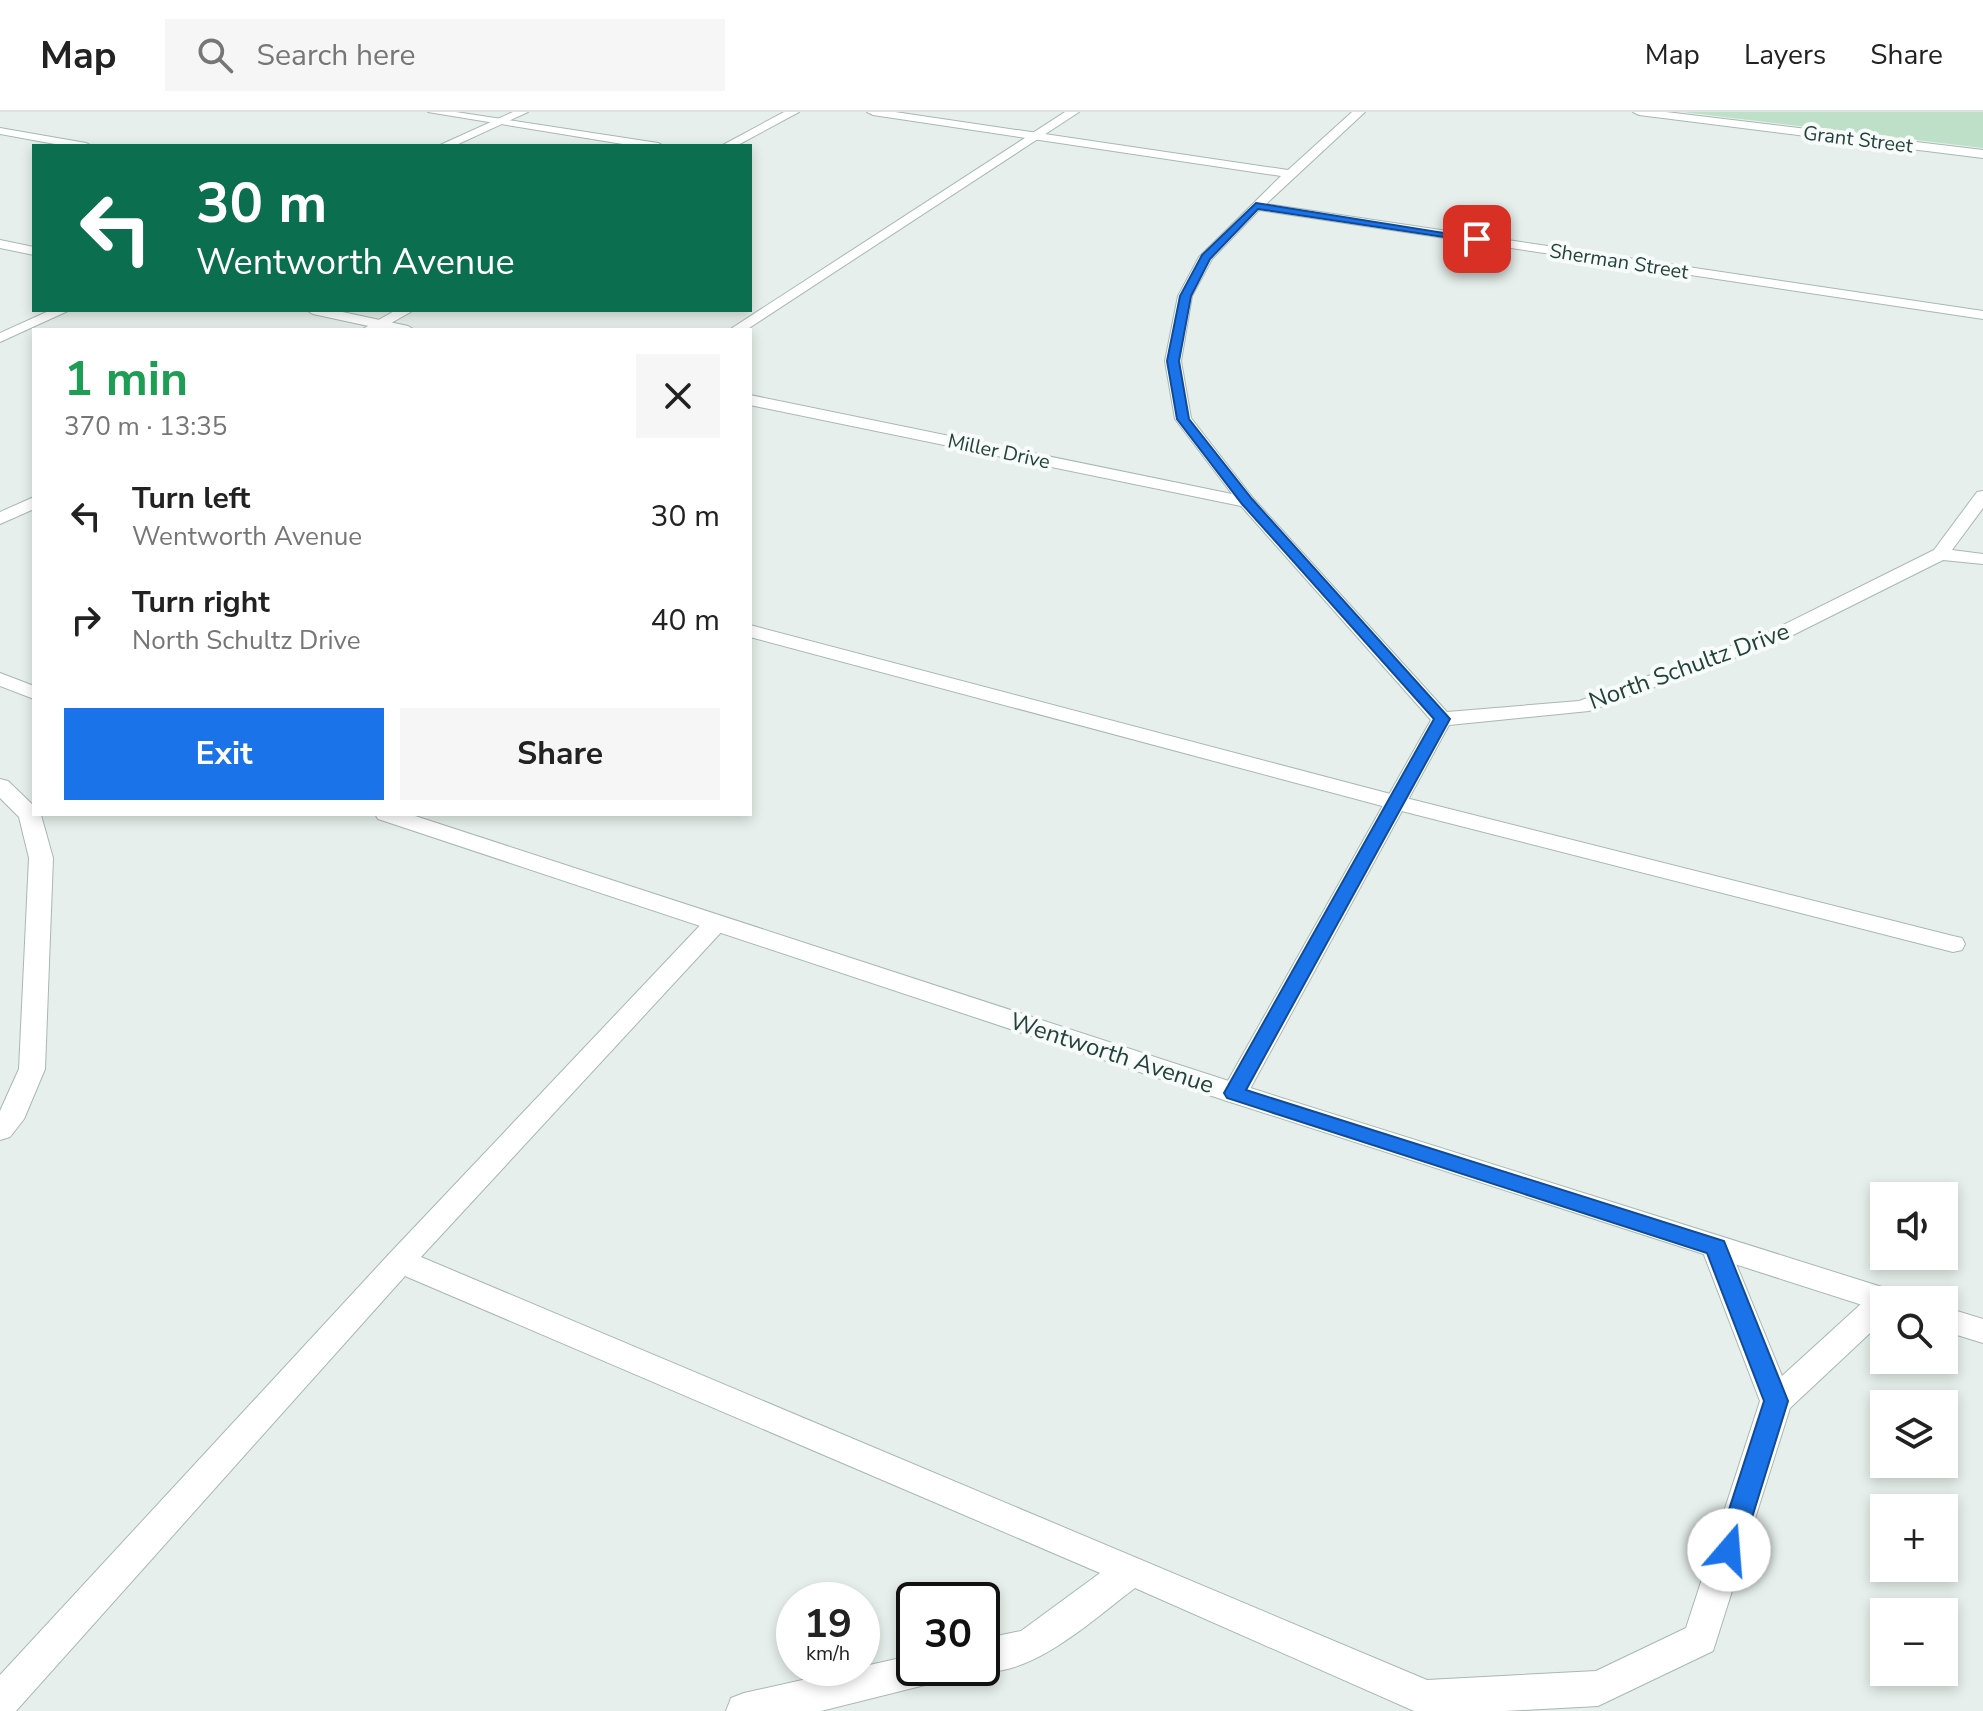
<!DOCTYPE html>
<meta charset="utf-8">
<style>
body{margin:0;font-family:"Nunito Sans",sans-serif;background:#f6f6f6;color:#222;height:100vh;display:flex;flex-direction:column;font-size:30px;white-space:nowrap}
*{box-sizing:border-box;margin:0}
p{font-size:26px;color:#767676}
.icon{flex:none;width:44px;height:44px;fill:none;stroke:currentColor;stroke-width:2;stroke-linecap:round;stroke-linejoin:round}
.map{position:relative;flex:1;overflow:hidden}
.details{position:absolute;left:32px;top:216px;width:720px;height:488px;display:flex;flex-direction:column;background:#fff;border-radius:0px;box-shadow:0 4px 12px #0003}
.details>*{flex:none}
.hud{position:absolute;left:32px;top:32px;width:720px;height:168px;border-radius:0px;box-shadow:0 4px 12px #0003;background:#0b6e4f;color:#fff;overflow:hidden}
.controls{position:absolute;left:1870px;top:1070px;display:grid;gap:16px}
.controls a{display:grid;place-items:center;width:88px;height:88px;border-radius:0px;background:#fff;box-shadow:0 4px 12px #0003;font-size:40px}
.speed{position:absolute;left:776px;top:1470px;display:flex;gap:16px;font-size:40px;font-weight:700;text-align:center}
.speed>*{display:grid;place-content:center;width:104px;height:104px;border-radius:50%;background:#fff;box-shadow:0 4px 12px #0003;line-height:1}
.speed small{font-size:20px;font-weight:400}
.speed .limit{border:4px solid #111;border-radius:12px;background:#fff;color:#111}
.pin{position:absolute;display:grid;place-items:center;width:68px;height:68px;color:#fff;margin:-34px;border-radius:16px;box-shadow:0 4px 12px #0006}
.me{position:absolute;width:88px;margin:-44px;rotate:18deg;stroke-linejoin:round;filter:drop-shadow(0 0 6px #0008)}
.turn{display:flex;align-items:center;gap:28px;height:168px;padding:0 32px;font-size:36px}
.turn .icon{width:104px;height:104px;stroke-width:2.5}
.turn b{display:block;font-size:56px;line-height:68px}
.round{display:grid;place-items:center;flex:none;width:84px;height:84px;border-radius:0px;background:#f6f6f6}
.headline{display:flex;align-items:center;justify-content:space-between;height:136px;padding:0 32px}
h1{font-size:48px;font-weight:700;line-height:60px;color:#1e9e55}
.primary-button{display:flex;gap:16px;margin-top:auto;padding:16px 32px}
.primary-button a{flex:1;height:92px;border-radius:0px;background:#1a73e8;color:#fff;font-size:32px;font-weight:700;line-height:92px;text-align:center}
.primary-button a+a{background:#f6f6f6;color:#222}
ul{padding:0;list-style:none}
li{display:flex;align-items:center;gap:24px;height:104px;padding:0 32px}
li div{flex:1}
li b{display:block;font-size:30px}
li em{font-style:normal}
header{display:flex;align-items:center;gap:48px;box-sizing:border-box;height:112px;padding:0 40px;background:#fff;border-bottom:2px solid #e0e0e0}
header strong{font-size:38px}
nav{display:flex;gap:44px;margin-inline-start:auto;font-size:28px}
.search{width:560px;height:72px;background:#f6f6f6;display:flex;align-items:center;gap:20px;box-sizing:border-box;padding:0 28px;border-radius:0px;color:#767676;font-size:30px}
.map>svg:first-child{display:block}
</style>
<header>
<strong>Map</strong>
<div class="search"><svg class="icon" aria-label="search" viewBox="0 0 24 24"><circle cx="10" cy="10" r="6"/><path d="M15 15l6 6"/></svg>Search here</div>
<nav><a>Map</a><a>Layers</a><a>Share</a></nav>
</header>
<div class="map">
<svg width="1983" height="1599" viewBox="0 0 1983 1599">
<rect width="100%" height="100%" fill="#e6efeb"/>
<path fill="#bfe0c8" d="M1683 0H1983V36Z"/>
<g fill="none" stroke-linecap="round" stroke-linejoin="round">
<g stroke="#a8b8b2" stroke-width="2">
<g id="service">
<path d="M513 0H528L454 34H438Z"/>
<path d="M1065 0H1079L746 218H729Z"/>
<path d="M0 16 86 31 92 34H66L0 22Z"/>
<path d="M51 198H70L0 230V221Z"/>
<path d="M750 513 1402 685 1953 824 1962 826 1965 832 1962 838 1953 840 1386 695 750 525Z"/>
</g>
</g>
<g stroke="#a8b8b2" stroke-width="2">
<g id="minor">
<path d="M428 0H456L658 31 664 34H635Z"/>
<path d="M867 0H895L1288 58 1352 0H1365L1266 92 1983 199V207L1259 98 1212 147 1192 184 1181 249 1191 306 1253 386 1447 600 1579 589 1767 521 1934 438 1977 380 1983 379V396L1952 438 1983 442V452L1943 448 1781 529 1589 599 1449 613 1244 988 1234 991 1224 988 1221 981 1431 608 1241 394 750 293V283L1232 382 1175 307 1165 249 1178 184 1199 145 1281 64 873 3Z"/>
<path d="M1633 0H1666L1983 38V46L1639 3Z"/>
<path d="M0 128 34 135V143L0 136Z"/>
<path d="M306 198H333L408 214 415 218H387L313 202Z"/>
<path d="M0 667 8 669 34 694V702L41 703 53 746 45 957 24 1007 10 1025 0 1028V999L19 957 29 746 19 705 0 686Z"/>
<path d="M716 803 725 806 728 811 725 816 421 1145 1427 1568 1596 1559 1686 1516 1760 1289 1701 1135 1706 1127 1716 1124 1726 1127 1782 1264 1873 1181 1884 1178 1895 1181 1898 1188H1884V1208L1790 1296 1713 1539 1598 1594 1505 1599H1414L1135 1476C1096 1505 1021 1576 969 1556H982V1527L1021 1519 1100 1461 405 1164 16 1599H0V1563L390 1141 707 806Z"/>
<path d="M914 1543V1556H950L945 1568 821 1599H726L731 1586 744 1581Z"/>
</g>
</g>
<g stroke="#a8b8b2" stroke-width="2">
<g id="tertiary">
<path d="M784 0H799L736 34H721Z"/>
<path d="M396 198H414L379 218H361Z"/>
<path d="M34 385V397L0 412V400Z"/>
<path d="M0 561 34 574V587L0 574Z"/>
<path d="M375 702H409L1244 974 1885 1176 1896 1180 1900 1188H1884V1200L1224 988 378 707Z"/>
<path d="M1944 1195 1983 1207V1231L1944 1219Z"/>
</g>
</g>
<use href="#service" fill="#fff" fill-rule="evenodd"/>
<use href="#minor" fill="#fff" fill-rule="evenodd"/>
<use href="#tertiary" fill="#fff" fill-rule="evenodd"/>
</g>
<path fill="#1a73e8" stroke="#114b97" stroke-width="2" d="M1256 91 1482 127 1477 130 1258 97 1210 147 1191 184 1179 249 1189 307 1252 387 1450 607 1246 978 1724 1129 1788 1289 1742 1438 1738 1446 1729 1450 1719 1446 1716 1438 1764 1289 1707 1141 1227 986 1224 981 1434 607 1242 392 1177 307 1167 249 1180 184 1202 143Z"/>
<g text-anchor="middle" stroke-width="8" stroke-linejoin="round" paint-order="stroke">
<g font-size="20" fill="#24423a" stroke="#f7fbf9">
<text transform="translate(1858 27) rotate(7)" y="7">Grant Street</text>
<text transform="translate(1619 149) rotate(9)" y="7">Sherman Street</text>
<text transform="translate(999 339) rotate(12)" y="7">Miller Drive</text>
</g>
<g font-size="24" fill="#24423a" stroke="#f7fbf9">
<text transform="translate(1689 554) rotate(-20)" y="8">North Schultz Drive</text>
<text transform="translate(1112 941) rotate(18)" y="8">Wentworth Avenue</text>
</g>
</g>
</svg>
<div class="controls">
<a><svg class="icon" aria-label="sound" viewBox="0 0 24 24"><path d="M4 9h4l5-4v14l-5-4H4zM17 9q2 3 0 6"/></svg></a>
<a><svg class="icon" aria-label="search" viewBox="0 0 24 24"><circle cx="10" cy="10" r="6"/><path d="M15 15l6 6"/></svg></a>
<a><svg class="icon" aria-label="layers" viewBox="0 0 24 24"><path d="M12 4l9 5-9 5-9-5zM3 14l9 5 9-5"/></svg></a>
<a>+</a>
<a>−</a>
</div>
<div class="speed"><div>19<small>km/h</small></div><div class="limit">30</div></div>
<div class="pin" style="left:1477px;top:127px;background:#d93025"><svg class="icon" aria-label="arrive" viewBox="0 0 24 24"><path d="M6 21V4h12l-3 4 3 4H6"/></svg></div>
<svg class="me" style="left:1729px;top:1438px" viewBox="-20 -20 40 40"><circle r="19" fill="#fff"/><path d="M0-13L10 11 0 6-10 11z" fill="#1a73e8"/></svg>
<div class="hud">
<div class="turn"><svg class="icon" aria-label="left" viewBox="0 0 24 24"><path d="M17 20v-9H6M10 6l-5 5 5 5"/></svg><div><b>30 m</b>Wentworth Avenue</div></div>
</div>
<section class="details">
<div class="headline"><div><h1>1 min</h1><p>370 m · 13:35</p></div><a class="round"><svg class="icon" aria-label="close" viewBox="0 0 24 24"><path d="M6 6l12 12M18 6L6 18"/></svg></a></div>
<ul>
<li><svg class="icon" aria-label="left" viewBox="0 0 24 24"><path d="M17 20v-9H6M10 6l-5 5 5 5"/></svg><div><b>Turn left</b><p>Wentworth Avenue</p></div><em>30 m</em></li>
<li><svg class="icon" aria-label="right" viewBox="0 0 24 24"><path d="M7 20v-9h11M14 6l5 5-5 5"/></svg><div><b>Turn right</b><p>North Schultz Drive</p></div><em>40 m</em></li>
</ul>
<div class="primary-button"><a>Exit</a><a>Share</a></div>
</section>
</div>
